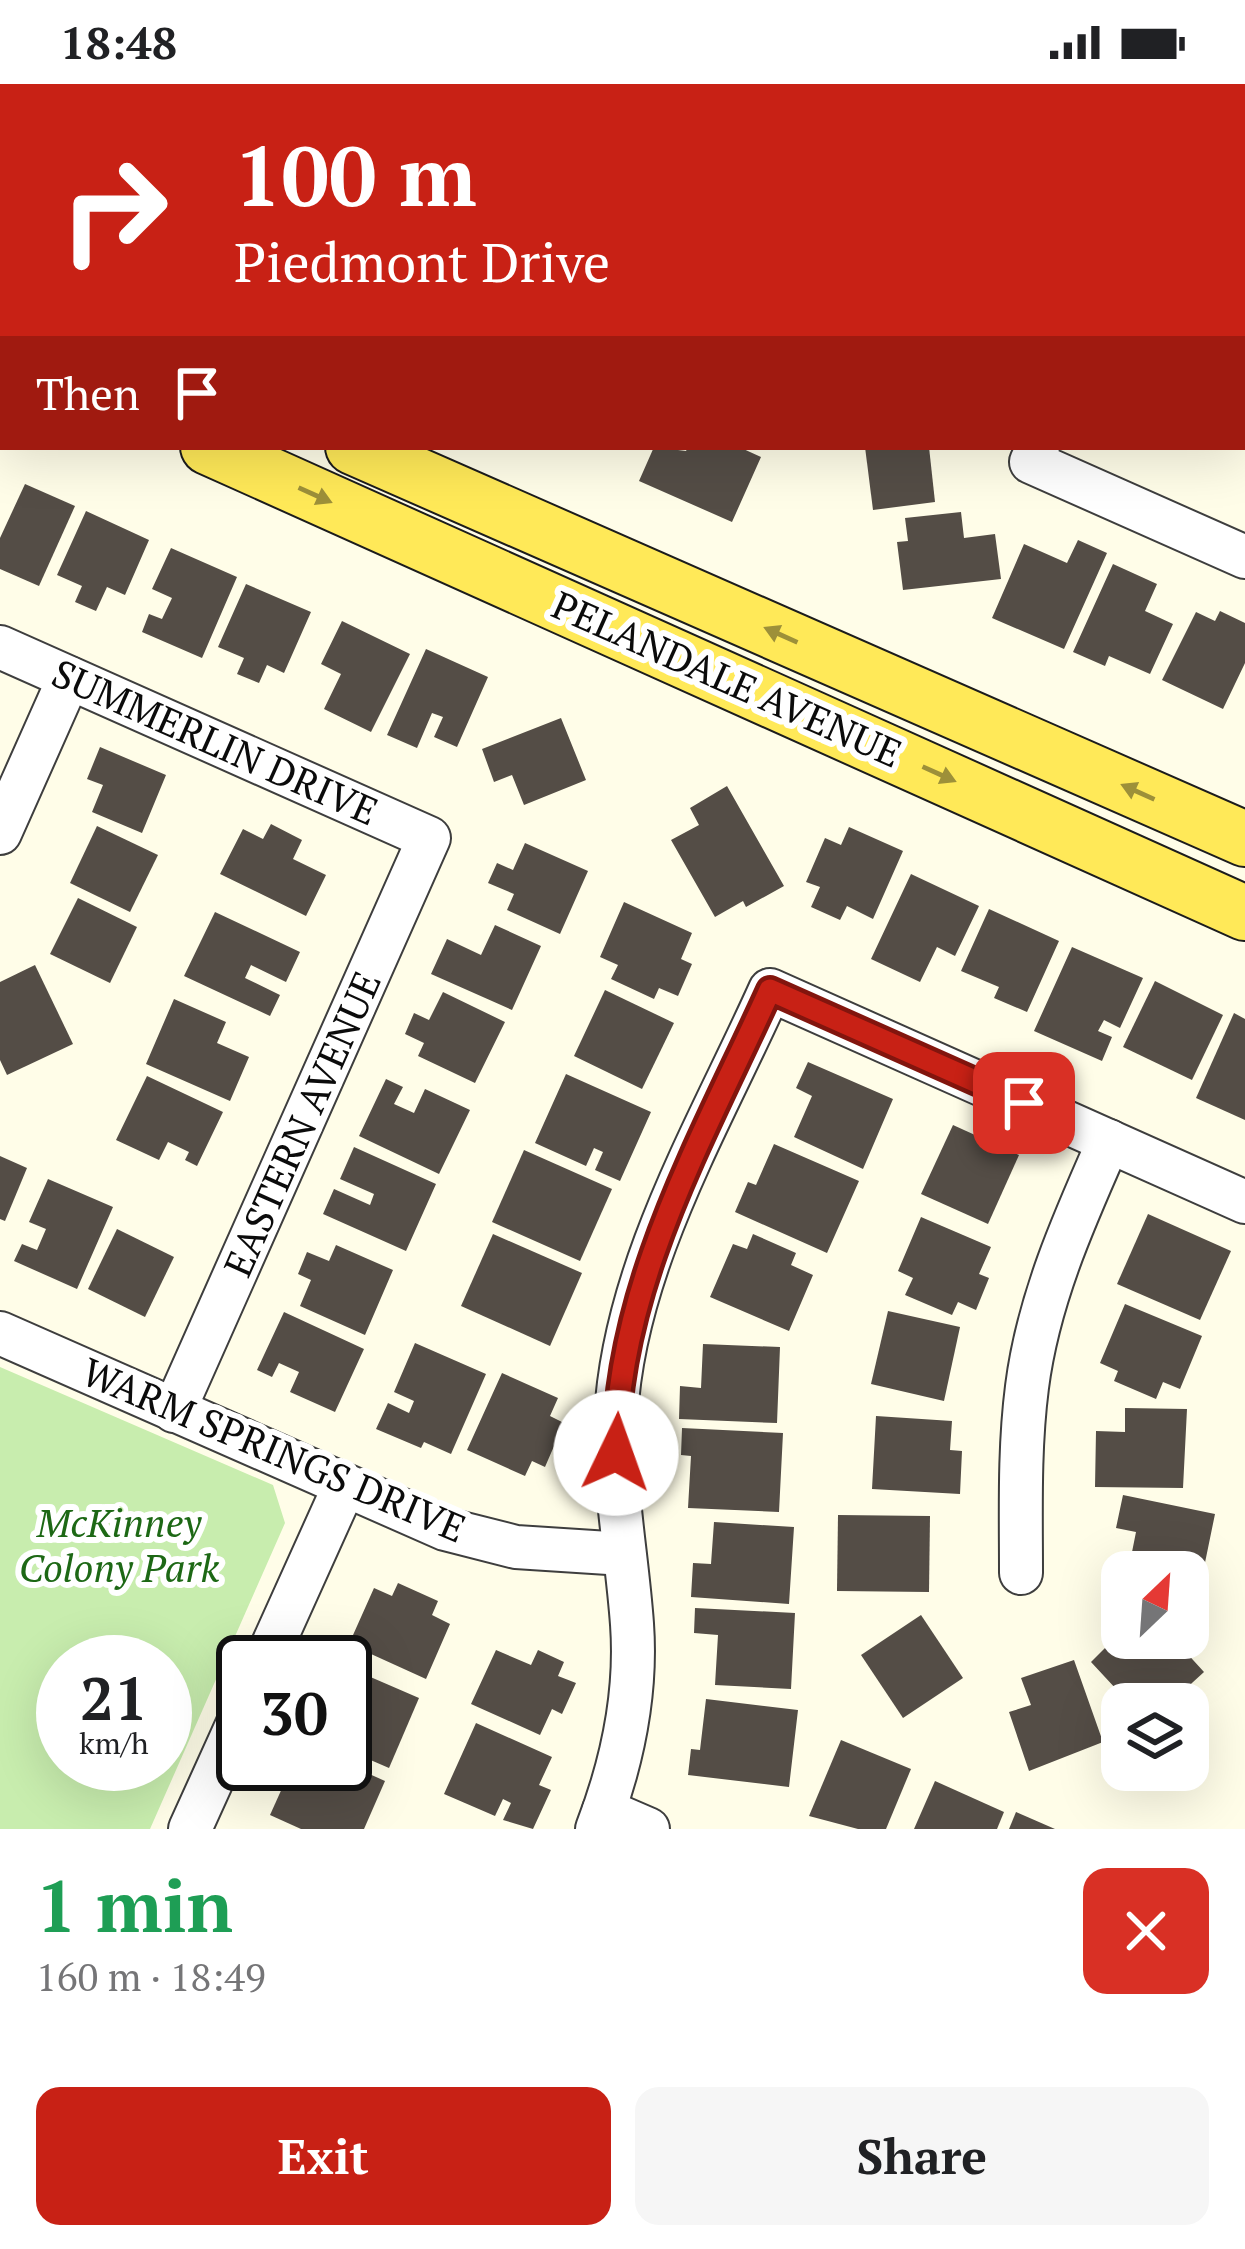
<!DOCTYPE html>
<meta charset="utf-8">
<style>
body{margin:0;font-family:"PT Serif",serif;background:#f6f6f6;color:#202124;height:100vh;display:flex;flex-direction:column;font-size:45px;white-space:nowrap}
*{box-sizing:border-box;margin:0}
p{font-size:39px;color:#757577}
.icon{flex:none;width:66px;height:66px;fill:none;stroke:currentColor;stroke-width:2;stroke-linecap:round;stroke-linejoin:round}
.map{position:relative;height:1745px;overflow:hidden}
.side{display:flex;flex-direction:column;background:#fff;flex:1}
.side>*{flex:none}
.banner{position:absolute;left:0px;top:0px;width:1245px;height:366px;box-shadow:0 12px 48px #0002;background:#c82115;color:#fff;overflow:hidden}
.needle{width:78px;rotate:25deg}
.buttons{position:absolute;left:1101px;top:1467px;display:grid;gap:24px}
.buttons a{display:grid;place-items:center;width:108px;height:108px;border-radius:24px;background:#fff;box-shadow:0 12px 48px #0002;font-size:60px}
.speed{position:absolute;left:36px;top:1551px;display:flex;gap:24px;font-size:60px;font-weight:700;text-align:center}
.speed>*{display:grid;place-content:center;width:156px;height:156px;border-radius:50%;background:#fff;box-shadow:0 12px 48px #0002;line-height:1}
.speed small{font-size:30px;font-weight:400}
.speed .limit{border:6px solid #111;border-radius:18px;background:#fff;color:#111}
.pin{position:absolute;display:grid;place-items:center;width:102px;height:102px;color:#fff;margin:-51px;border-radius:24px;box-shadow:0 6px 18px #0006}
.me{position:absolute;width:132px;margin:-66px;rotate:3deg;stroke-linejoin:round;filter:drop-shadow(0 0 9px #0008)}
.turn{display:flex;align-items:center;gap:42px;height:252px;padding:0 36px;font-size:54px}
.turn .icon{width:156px;height:156px;stroke-width:2.5}
.turn b{display:block;font-size:84px;line-height:102px}
.then{display:flex;align-items:center;height:114px;padding:0 36px;background:#0003;gap:24px;font-size:45px}
.round{display:grid;place-items:center;flex:none;width:126px;height:126px;border-radius:24px;background:#f6f6f6}
.head{display:flex;align-items:center;justify-content:space-between;height:204px;padding:0 36px}
h1{font-size:72px;font-weight:600;line-height:90px;color:#1e9e55}
.cta{display:flex;gap:24px;margin-top:auto;padding:24px 36px}
.cta a{flex:1;height:138px;border-radius:24px;background:#c82115;color:#fff;font-size:48px;font-weight:600;line-height:138px;text-align:center}
.cta a+a{background:#f6f6f6;color:#202124}
.status{display:flex;justify-content:space-between;align-items:center;height:84px;padding:0 60px;background:#fff;direction:ltr}
.status svg{height:33px;fill:currentColor}
.map>svg:first-child{display:block}
</style>
<div class="status"><b>18:48</b><svg viewBox="0 0 49 12"><path d="M0 12V9h3v3zM5 12V6h3v6zM10 12V3h3v9zM15 12V0h3v12zM26 1h20v11H26zM47 4h2v5h-2z"/></svg></div>
<div class="map">
<svg width="1245" height="1745" viewBox="0 0 1245 1745">
<rect width="100%" height="100%" fill="#fffde8"/>
<path fill="#c8edae" fill-rule="evenodd" d="M0 1283 273 1401 285 1439 150 1745H0ZM63 1578H165V1680H63Z"/>
<g fill="#544d46">
<path d="M654 363 686 367 688 363H739L761 373 732 438 639 397Z"/>
<path d="M865 363H929L935 418 873 426Z"/>
<path d="M25 400 75 422 39 502 0 485V454Z"/>
<path d="M86 427 149 456 125 511 107 503 96 527 75 518 82 502 57 491Z"/>
<path d="M961 428 964 454 995 450 1001 495 903 506 897 458 908 457 905 434Z"/>
<path d="M1078 456 1107 469 1064 565 992 534 1024 460 1067 479Z"/>
<path d="M171 464 237 493 202 574 142 548 149 530 162 535 172 514 152 505Z"/>
<path d="M1113 480 1157 500 1145 527 1173 540 1150 590 1109 572 1105 582 1073 568Z"/>
<path d="M246 500 311 528 284 589 267 581 259 599 237 590 244 574 218 563Z"/>
<path d="M1220 527 1245 539V579L1223 625 1162 596 1196 528 1215 537Z"/>
<path d="M342 537 410 570 371 648 324 625 341 590 321 580Z"/>
<path d="M426 565 488 593 457 663 434 653 443 633 432 629 417 664 387 651Z"/>
<path d="M561 634 586 696 524 721 512 691 494 698 482 665Z"/>
<path d="M100 663 166 691 142 749 92 728 103 701 87 695Z"/>
<path d="M727 702 784 802 746 823 743 817 715 833 671 756 699 741 690 724Z"/>
<path d="M271 740 302 756 293 775 326 791 306 832 220 790 243 745 263 755Z"/>
<path d="M97 742 158 771 130 828 70 799Z"/>
<path d="M849 743 903 767 873 835 847 822 840 836 811 823 820 803 806 798 825 754 841 761Z"/>
<path d="M525 759 588 787 560 850 507 826 514 810 488 799 497 779 513 786Z"/>
<path d="M911 790 979 822 955 872 937 863 920 898 871 875Z"/>
<path d="M78 814 137 843 110 899 50 870Z"/>
<path d="M624 818 692 849 681 875 692 880 678 912 659 904 654 915 611 895 618 881 600 873Z"/>
<path d="M989 825 1059 857 1027 928 994 914 999 903 961 887Z"/>
<path d="M215 828 300 868 286 898 251 881 245 894 280 911 270 932 184 892Z"/>
<path d="M495 841 541 862 512 926 431 890 447 855 481 871Z"/>
<path d="M1072 863 1143 894 1120 944 1104 936 1098 947 1112 953 1102 977 1034 947Z"/>
<path d="M35 881 73 960 7 991 0 976V898Z"/>
<path d="M1155 897 1223 931 1192 996 1123 963Z"/>
<path d="M605 906 674 939 642 1005 574 972Z"/>
<path d="M443 908 505 938 475 999 418 972 424 959 405 950 414 929 429 936Z"/>
<path d="M174 915 226 938 217 959 249 973 230 1017 146 980Z"/>
<path d="M1234 929 1245 935V1036L1196 1014Z"/>
<path d="M808 978 893 1015 863 1085 794 1053 812 1012 796 1004Z"/>
<path d="M566 990 651 1028 620 1097 595 1086 603 1068 594 1064 586 1082 535 1059Z"/>
<path d="M147 992 223 1028 197 1082 185 1076 189 1068 168 1058 159 1076 116 1056Z"/>
<path d="M386 995 403 1003 394 1020 414 1029 425 1005 470 1026 439 1090 359 1052Z"/>
<path d="M953 1041 1019 1071 988 1140 921 1110Z"/>
<path d="M774 1060 859 1097 827 1169 735 1128 748 1098 756 1101Z"/>
<path d="M354 1063 436 1100 406 1167 323 1130 334 1105 370 1121 374 1110 340 1095Z"/>
<path d="M524 1066 612 1105 580 1177 492 1138Z"/>
<path d="M0 1072 27 1084 5 1137 0 1135Z"/>
<path d="M48 1095 113 1123 77 1205 14 1177 22 1160 37 1166 46 1145 29 1138Z"/>
<path d="M1148 1130 1231 1167 1200 1236 1117 1200Z"/>
<path d="M921 1133 991 1163 979 1190 989 1194 976 1226 958 1218 952 1231 905 1211 913 1194 898 1187Z"/>
<path d="M117 1145 174 1173 145 1233 88 1205Z"/>
<path d="M493 1150 582 1189 550 1262 461 1222Z"/>
<path d="M753 1150 796 1169 791 1181 813 1191 789 1247 710 1213 733 1160 747 1165Z"/>
<path d="M336 1161 393 1186 365 1251 300 1222 311 1196 298 1190 307 1168 329 1177Z"/>
<path d="M1125 1220 1202 1252 1180 1305 1163 1298 1156 1315 1114 1297 1118 1287 1100 1279Z"/>
<path d="M888 1227 960 1243 944 1317 871 1300Z"/>
<path d="M284 1228 364 1265 335 1328 290 1308 299 1288 279 1279 272 1293 257 1286Z"/>
<path d="M415 1259 486 1290 451 1370 424 1358 421 1364 376 1345 388 1319 409 1329 414 1317 394 1308Z"/>
<path d="M703 1260 780 1263 777 1339 679 1335 680 1302 701 1304Z"/>
<path d="M502 1289 558 1314 550 1332 564 1339 545 1383 532 1377 525 1392 467 1366Z"/>
<path d="M1125 1324 1187 1325 1183 1404 1095 1403 1096 1347 1125 1348Z"/>
<path d="M876 1332 952 1337 950 1366 962 1367 960 1410 872 1405Z"/>
<path d="M682 1344 783 1349 779 1428 688 1424 691 1372 681 1371Z"/>
<path d="M1123 1411 1215 1430 1200 1503 1188 1501V1488H1128L1136 1448 1116 1444Z"/>
<path d="M838 1431 930 1432 929 1508 837 1507Z"/>
<path d="M714 1438 794 1443 789 1520 691 1513 693 1479 711 1480Z"/>
<path d="M398 1499 438 1517 432 1531 450 1540 426 1595 349 1560 374 1504 392 1512Z"/>
<path d="M695 1524 795 1529 791 1605 715 1601 718 1551 694 1549Z"/>
<path d="M921 1531 963 1594 903 1634 861 1571Z"/>
<path d="M1122 1534V1554H1173L1204 1588 1169 1620H1130L1091 1578 1114 1555 1107 1548Z"/>
<path d="M496 1566 531 1581 538 1566 564 1578 558 1592 576 1599 562 1630 552 1625 540 1651 471 1620Z"/>
<path d="M1074 1576 1103 1658 1029 1687 1009 1628 1031 1621 1021 1594Z"/>
<path d="M345 1582 419 1614 389 1684 345 1665Z"/>
<path d="M706 1615 798 1626 789 1703 688 1691 691 1665 700 1666Z"/>
<path d="M476 1639 552 1673 539 1701 551 1706 533 1745 503 1736 511 1719 503 1715 495 1732 444 1710Z"/>
<path d="M841 1656 911 1685 886 1745H858L809 1732Z"/>
<path d="M293 1680H347L385 1697 364 1745H301L270 1731Z"/>
<path d="M935 1697 1004 1728 997 1745H914Z"/>
<path d="M1016 1728 1055 1745H1009Z"/>
</g>
<g fill="none" stroke-linecap="round" stroke-linejoin="round">
<g stroke="#3e3e3e" stroke-width="46">
<g id="minor">
<path d="M211 0 218 3"/>
<path d="M1170 0 1176 3"/>
<path d="M317 3 318 0"/>
<path d="M754 3 756 0"/>
<path d="M1242 33 1245 35"/>
<path d="M1038 363 1031 378 1245 473"/>
<path d="M0 563 429 754 174 1327"/>
<path d="M0 749 69 594"/>
<path d="M0 1249 445 1445 516 1463 624 1470"/>
<path d="M1021 1489C1021 1427 1019 1365 1027 1303 1038 1216 1074 1136 1109 1057"/>
<path d="M265 1578 344 1403"/>
<path d="M604 1726 648 1745"/>
<path d="M190 1745 243 1628"/>
<path d="M597 1745C622 1680 637 1610 632 1540 627 1470 613 1402 616 1332 624 1182 710 1040 770 906L1245 1118"/>
</g>
</g>
<g stroke="#1c1c1c" stroke-width="58">
<g id="major">
<path d="M0 208 3 209"/>
<path d="M0 270 3 271"/>
<path d="M208 363 1245 829"/>
<path d="M353 363 1245 755"/>
</g>
</g>
<use href="#minor" stroke="#fff" stroke-width="42"/>
<use href="#major" stroke="#ffe958" stroke-width="54"/>
</g>
<defs><path id="oneway-solid" d="M-6-.8H1V-3.2L6.5 0L1 3.2V.8H-6Z" transform="scale(3)"/></defs>
<g fill="#9d9039">
<use href="#oneway-solid" transform="translate(315 411) rotate(24)"/>
<use href="#oneway-solid" transform="translate(781 551) rotate(-156)"/>
<use href="#oneway-solid" transform="translate(939 690) rotate(24)"/>
<use href="#oneway-solid" transform="translate(1138 708) rotate(-156)"/>
</g>
<g fill="none" stroke-linecap="round" stroke-linejoin="round">
<g stroke="#82150e" stroke-width="30">
<path id="route" d="M616 1369C616 1203 703 1054 770 906L1024 1019"/>
</g>
<use href="#route" stroke="#c82115" stroke-width="21"/>
</g>
<g text-anchor="middle" stroke-width="12" stroke-linejoin="round" paint-order="stroke">
<g font-size="39" fill="#0b0b0b" stroke="#fff">
<text transform="translate(727 595) rotate(24)" y="14">PELANDALE AVENUE</text>
<text transform="translate(215 658) rotate(24)" y="14">SUMMERLIN DRIVE</text>
<text transform="translate(302 1040) rotate(-66)" y="14">EASTERN AVENUE</text>
<text transform="translate(274 1366) rotate(23)" y="14">WARM SPRINGS DRIVE</text>
</g>
<g font-size="39" font-style="italic" fill="#1d6815" stroke="#fff">
<text x="119" y="1453">McKinney<tspan x="119" dy="45">Colony Park</tspan></text>
</g>
</g>
</svg>
<div class="buttons">
<a><svg class="needle" viewBox="-14 -14 28 28"><path d="M0-13l5 13h-10z" fill="#e53935"/><path d="M0 13l5-13h-10z" fill="#757577"/></svg></a>
<a><svg class="icon" aria-label="layers" viewBox="0 0 24 24"><path d="M12 4l9 5-9 5-9-5zM3 14l9 5 9-5"/></svg></a>
</div>
<div class="speed"><div>21<small>km/h</small></div><div class="limit">30</div></div>
<div class="pin" style="left:1024px;top:1019px;background:#d93025"><svg class="icon" aria-label="arrive" viewBox="0 0 24 24"><path d="M6 21V4h12l-3 4 3 4H6"/></svg></div>
<svg class="me" style="left:616px;top:1369px" viewBox="-20 -20 40 40"><circle r="19" fill="#fff"/><path d="M0-13L10 11 0 6-10 11z" fill="#c82115"/></svg>
<div class="banner">
<div class="turn"><svg class="icon" aria-label="right" viewBox="0 0 24 24"><path d="M7 20v-9h11M14 6l5 5-5 5"/></svg><div><b>100 m</b>Piedmont Drive</div></div>
<div class="then">Then<svg class="icon" aria-label="arrive" viewBox="0 0 24 24"><path d="M6 21V4h12l-3 4 3 4H6"/></svg></div>
</div>
</div>
<section class="side">
<div class="head"><div><h1>1 min</h1><p>160 m · 18:49</p></div><a class="round" style="background:#d93025;color:#fff"><svg class="icon" aria-label="close" viewBox="0 0 24 24"><path d="M6 6l12 12M18 6L6 18"/></svg></a></div>
<div class="cta"><a>Exit</a><a>Share</a></div>
</section>
